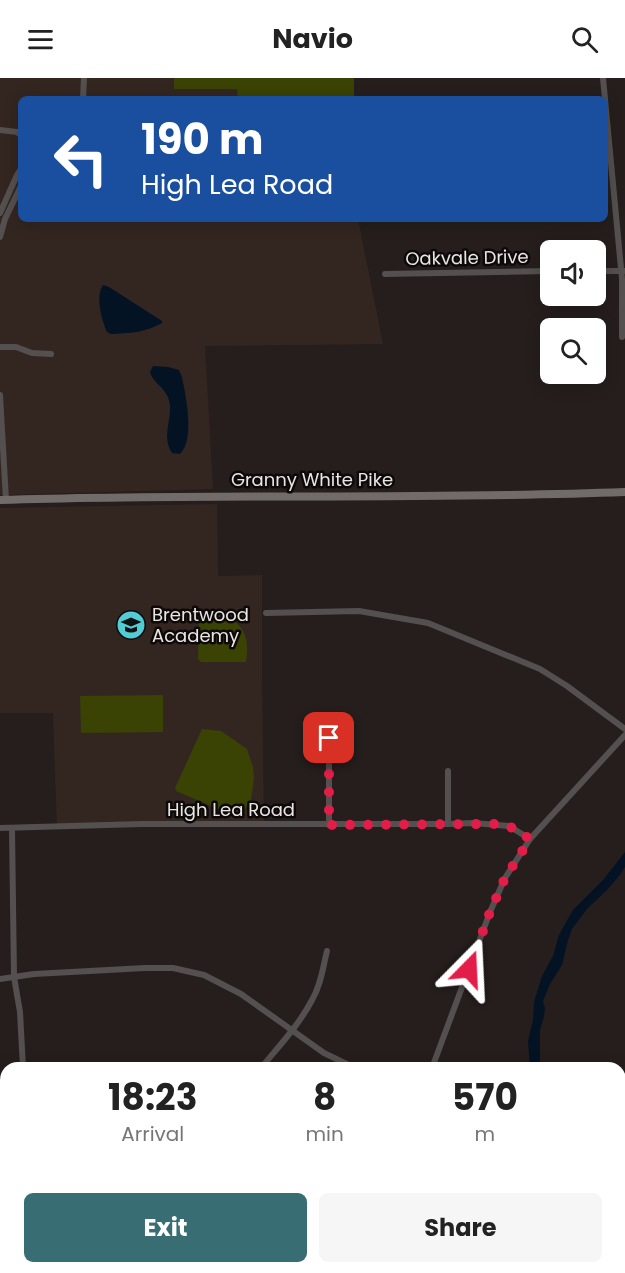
<!DOCTYPE html>
<style>
body{margin:0;font-family:Poppins,sans-serif;background:#f6f6f6;color:#222;height:100vh;display:flex;flex-direction:column;font-size:22px;white-space:nowrap}
*{box-sizing:border-box;margin:0}
p{font-size:20px;color:#767676}
.icon{flex:none;width:33px;height:33px;fill:none;stroke:currentColor;stroke-width:2;stroke-linecap:round;stroke-linejoin:round}
.map{position:relative;flex:1;overflow:hidden}
.drawer{position:absolute;left:0px;top:984px;width:626px;height:212px;display:flex;flex-direction:column;background:#fff;border-radius:18px 18px 0 0;box-shadow:0 3px 15px #0003}
.drawer>*{flex:none}
.banner{position:absolute;left:18px;top:18px;width:590px;height:126px;border-radius:9px;box-shadow:0 3px 15px #0003;background:#1a4fa0;color:#fff;overflow:hidden}
.tools{position:absolute;left:540px;top:162px;display:grid;gap:12px}
.tools a{display:grid;place-items:center;width:66px;height:66px;border-radius:9px;background:#fff;box-shadow:0 3px 15px #0003;font-size:30px}
.pin{position:absolute;display:grid;place-items:center;width:51px;height:51px;color:#fff;margin:-26px;border-radius:12px;box-shadow:0 3px 9px #0006}
.me{position:absolute;width:66px;margin:-33px;rotate:21deg;stroke-linejoin:round;filter:drop-shadow(0 0 4px #0008)}
.turn{display:flex;align-items:center;gap:21px;height:126px;padding:0 24px;font-size:27px}
.turn .icon{width:78px;height:78px;stroke-width:2.5}
.turn b{display:block;font-size:42px;line-height:51px}
.eta{display:flex;justify-content:space-evenly;align-items:center;height:102px;text-align:center}
.eta b{font-size:36px;font-weight:700;line-height:42px}
.primary-button{display:flex;gap:12px;margin-top:auto;padding:12px 24px}
.primary-button a{flex:1;height:69px;border-radius:9px;background:#386e73;color:#fff;font-size:24px;font-weight:700;line-height:69px;text-align:center}
.primary-button a+a{background:#f6f6f6;color:#222}
header{display:flex;justify-content:space-between;align-items:center;height:78px;padding:0 24px;background:#fff;font-size:27px;font-weight:700}
.map>svg:first-child{display:block}
</style>
<header><svg class="icon" aria-label="menu" viewBox="0 0 24 24"><path d="M4 6h16M4 12h16M4 18h16"/></svg>Navio<svg class="icon" aria-label="search" viewBox="0 0 24 24"><circle cx="10" cy="10" r="6"/><path d="M15 15l6 6"/></svg></header>
<div class="map">
<svg width="625" height="1195" viewBox="0 0 625 1195">
<rect width="100%" height="100%" fill="#251e1c"/>
<g fill="#332621">
<path d="M0 0H174V11H238V21H21V141H358L383 266 205 268 213 411 0 417Z"/>
<path d="M217 426 218 498 262 497V596L264 745 57 749 53 635H0V430Z"/>
</g>
<g fill="#3a4204">
<path d="M174 0H354V21H238L237 11H174Z"/>
<path d="M219 535C244 544 250 560 246 584H201L198 581 199 536Z"/>
<path d="M163 617V654L81 655 80 618Z"/>
<path d="M202 651 221 653 247 671 253 689 254 700 251 722 244 732 230 736 176 713 175 710Z"/>
</g>
<g fill="#031323">
<path d="M103 207 109 209 162 243V245C145 255 129 255 111 256L107 254C102 243 95 218 103 207Z"/>
<path d="M153 288 168 289 179 292 182 299C186 319 195 362 180 376L172 375C162 360 171 343 170 327 168 310 154 307 150 294Z"/>
<path d="M625 774V789L619 798 608 811 587 831 572 851 568 862 562 887 550 906 543 923 545 930 544 938 540 952V990H530L528 963 533 942 534 924 542 898 553 878 559 857 573 832 603 802Z"/>
</g>
<g fill="none" stroke-linecap="round" stroke-linejoin="round">
<path stroke="#031323" stroke-width="1.5" d="M351 1195 353 1190"/>
<g stroke="#54504f" stroke-width="6">
<path d="M603 0 622 201V259"/>
<path d="M83 21 84 0"/>
<path d="M0 52 17 54 21 57"/>
<path d="M0 135 17 97 21 91"/>
<path d="M0 159 5 141 21 108"/>
<path d="M596 193H625"/>
<path d="M385 196 550 193"/>
<path d="M0 269H16L32 275 51 276"/>
<path d="M0 317 6 422"/>
<path d="M266 535 359 533 428 545 540 591 567 608 625 651"/>
<path d="M329 660V747"/>
<path d="M448 746V693"/>
<path d="M0 750 142 746H448L473 745 509 748 530 761"/>
<path d="M12 751 14 899 20 934 23 990"/>
<path d="M0 901 34 896 145 890H173L204 897 241 916 324 975 355 990"/>
<path d="M261 990C279 968 299 947 312 922 321 907 323 889 327 873"/>
<path d="M432 990 490 834 505 800 530 761 625 657"/>
<path d="M0 1051 6 1053"/>
<path d="M243 1190 245 1195"/>
</g>
<g stroke="#54504f" stroke-width="8">
<path d="M620 1180 625 1177"/>
<path d="M598 1195 606 1190"/>
</g>
<path stroke="#716b6a" stroke-width="8" d="M0 422C208 415 417 422 625 414"/>
</g>
<g fill="none" stroke-linecap="round" stroke-linejoin="round">
<path stroke="#e11d48" stroke-width="10" stroke-dasharray="0 18" d="M329 660V747L496 746 509 748 530 761 505 800 490 834 469 891"/>
</g>
<defs>
<g id="school-disc" transform="scale(1.5)"><circle r="9.5" fill="#52ccd5" stroke="#0c0908"/><path d="M0-5L7-2L0 1L-7-2ZM-4 1L0 2.5L4 1V4Q0 6-4 4Z" fill="#111"/></g>
</defs>
<g fill-rule="evenodd">
<use href="#school-disc" x="131" y="547"/>
</g>
<g text-anchor="middle" stroke-width="5" stroke-linejoin="round" paint-order="stroke">
<g font-size="18" fill="#eae5e3" stroke="#0c0908">
<text transform="translate(467 180) rotate(-1)" y="6">Oakvale Drive</text>
<text x="312" y="408">Granny White Pike</text>
<text x="231" y="738">High Lea Road</text>
</g>
<g font-size="18" fill="#eae5e3" stroke="#0c0908" text-anchor="start">
<text x="152" y="543">Brentwood<tspan x="152" dy="21">Academy</tspan></text>
</g>
</g>
</svg>
<div class="tools">
<a><svg class="icon" aria-label="sound" viewBox="0 0 24 24"><path d="M4 9h4l5-4v14l-5-4H4zM17 9q2 3 0 6"/></svg></a>
<a><svg class="icon" aria-label="search" viewBox="0 0 24 24"><circle cx="10" cy="10" r="6"/><path d="M15 15l6 6"/></svg></a>
</div>
<div class="pin" style="left:329px;top:660px;background:#d93025"><svg class="icon" aria-label="arrive" viewBox="0 0 24 24"><path d="M6 21V4h12l-3 4 3 4H6"/></svg></div>
<svg class="me" style="left:469px;top:891px" viewBox="-20 -20 40 40"><path d="M0-17L14 15 0 8-14 15z" fill="#e11d48" stroke="#fff" stroke-width="4"/></svg>
<div class="banner">
<div class="turn"><svg class="icon" aria-label="left" viewBox="0 0 24 24"><path d="M17 20v-9H6M10 6l-5 5 5 5"/></svg><div><b>190 m</b>High Lea Road</div></div>
</div>
<section class="drawer">
<div class="eta">
<div><b>18:23</b><p>Arrival</p></div>
<div><b>8</b><p>min</p></div>
<div><b>570</b><p>m</p></div>
</div>
<div class="primary-button"><a>Exit</a><a>Share</a></div>
</section>
</div>
